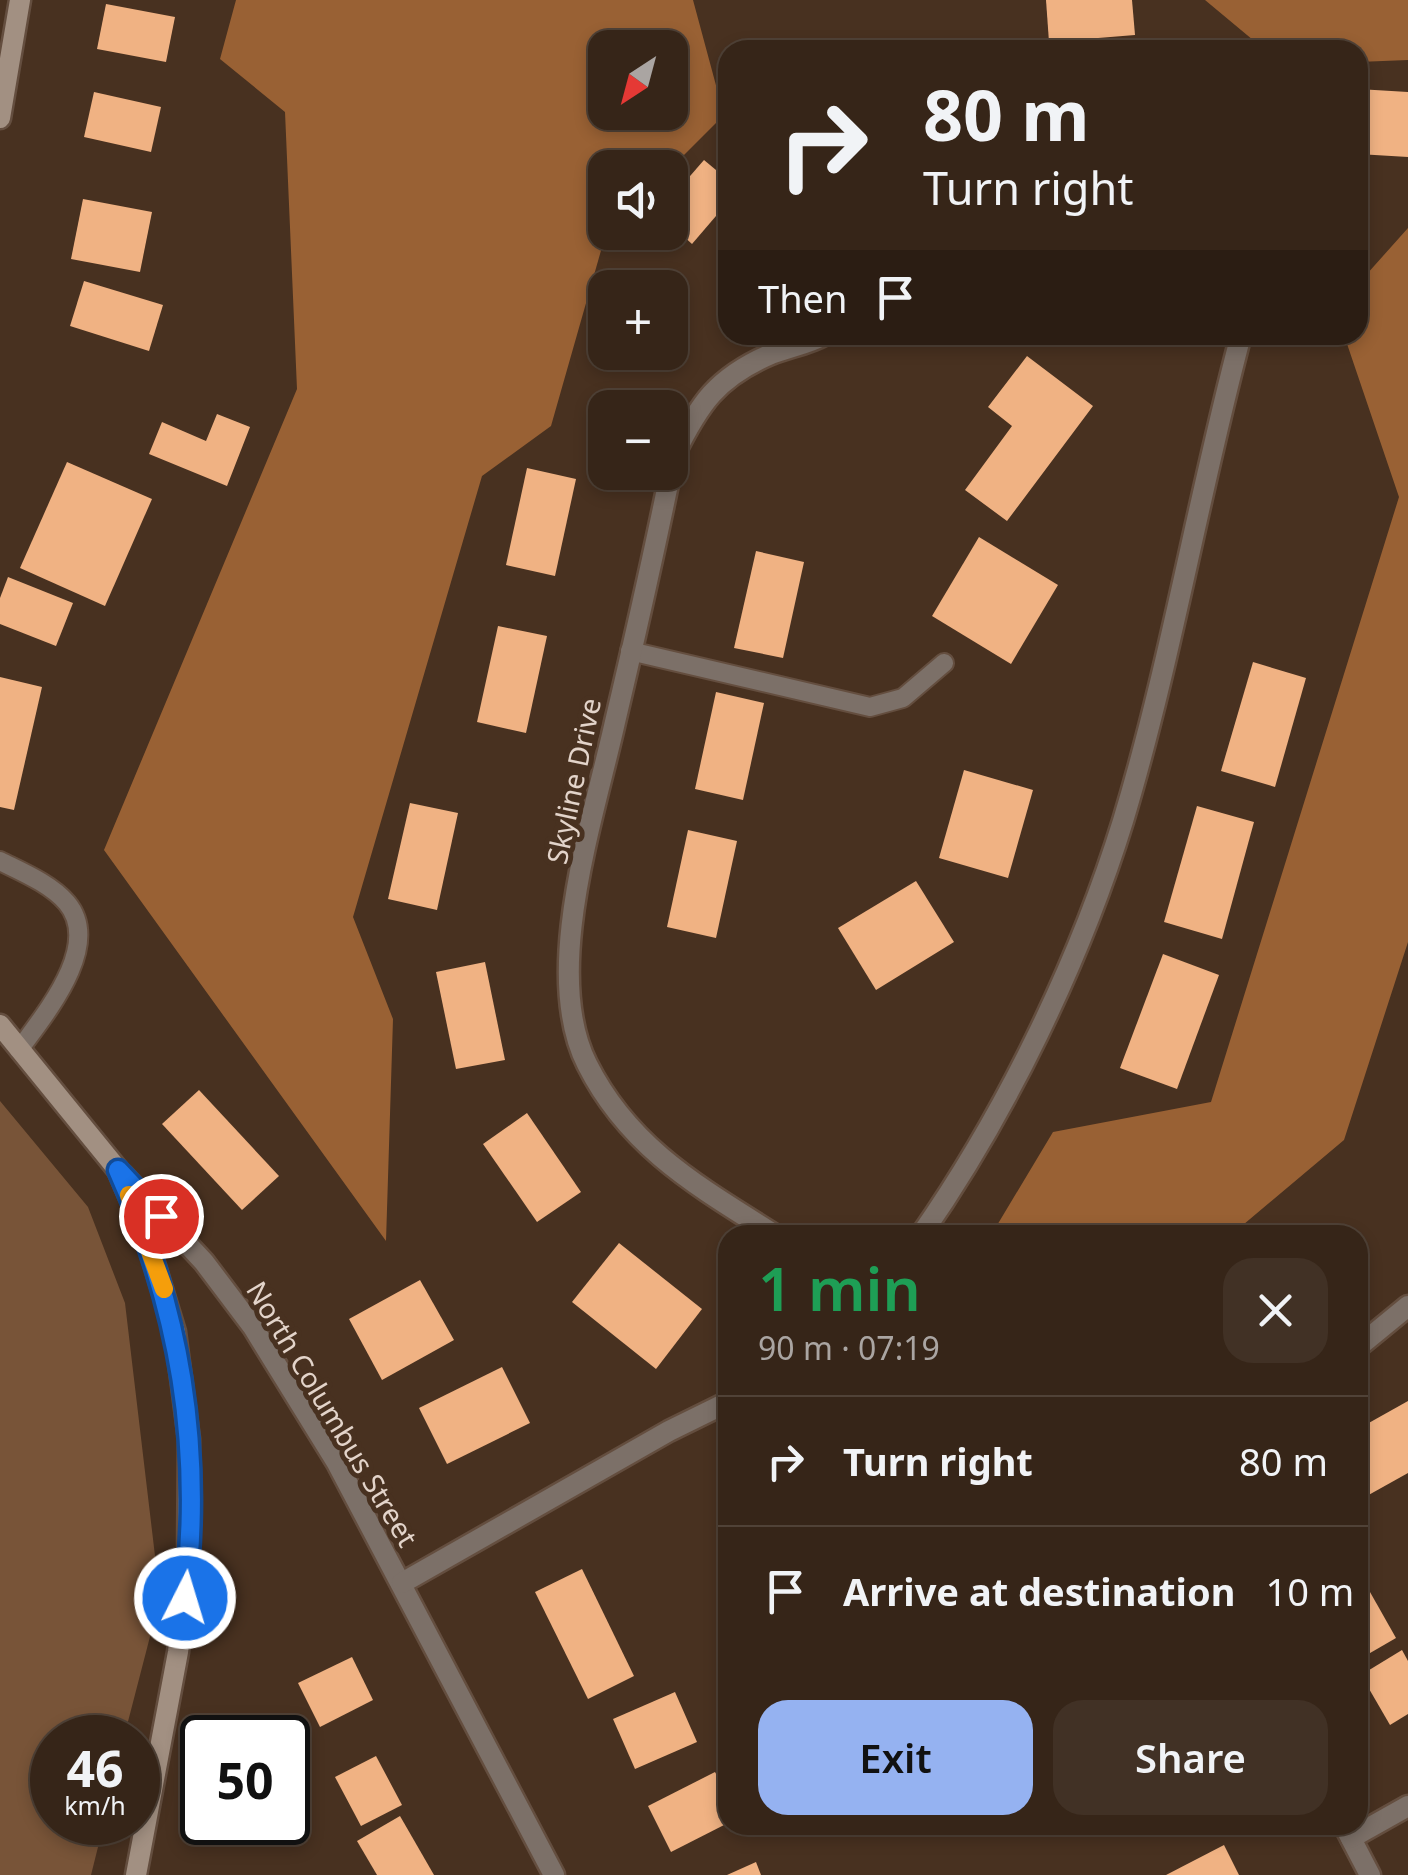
<!DOCTYPE html>
<meta charset="utf-8">
<style>
body{margin:0;font-family:"Noto Sans",sans-serif;background:#413125;color:#f1f3f6;height:100vh;display:flex;flex-direction:column;font-size:38px;white-space:nowrap}
*{box-sizing:border-box;margin:0}
p{font-size:32px;color:#aaa5a2}
.icon{flex:none;width:55px;height:55px;fill:none;stroke:currentColor;stroke-width:2;stroke-linecap:round;stroke-linejoin:round}
.map{position:relative;flex:1;overflow:hidden}
.details{position:absolute;left:718px;top:1225px;width:650px;height:610px;display:flex;flex-direction:column;background:#362518;border-radius:30px;box-shadow:0 5px 15px #0003,0 0 0 2px #504237}
.details>*{flex:none}
.guide{position:absolute;left:718px;top:40px;width:650px;height:305px;border-radius:30px;box-shadow:0 5px 15px #0003,0 0 0 2px #504237;background:#362518;color:#f1f3f6;overflow:hidden}
.needle{width:65px;rotate:216deg}
.buttons{position:absolute;left:588px;top:30px;display:grid;gap:20px}
.buttons a{display:grid;place-items:center;width:100px;height:100px;border-radius:20px;background:#362518;box-shadow:0 5px 15px #0003,0 0 0 2px #504237;font-size:50px}
.speed{position:absolute;left:30px;top:1715px;display:flex;gap:20px;font-size:50px;font-weight:700;text-align:center}
.speed>*{display:grid;place-content:center;width:130px;height:130px;border-radius:50%;background:#362518;box-shadow:0 5px 15px #0003,0 0 0 2px #504237;line-height:1}
.speed small{font-size:25px;font-weight:400}
.speed .limit{border:5px solid #111;border-radius:15px;background:#fff;color:#111}
.pin{position:absolute;display:grid;place-items:center;width:85px;height:85px;color:#fff;margin:-42px;border:5px solid #fff;border-radius:50%;box-shadow:0 2px 10px #0007}
.me{position:absolute;width:110px;margin:-55px;rotate:5deg;stroke-linejoin:round;filter:drop-shadow(0 0 8px #0008)}
.turn{display:flex;align-items:center;gap:35px;height:210px;padding:0 40px;font-size:45px}
.turn .icon{width:130px;height:130px;stroke-width:2.5}
.turn b{display:block;font-size:70px;line-height:85px}
.then{display:flex;align-items:center;height:95px;padding:0 40px;background:#0003;gap:20px;font-size:38px}
.round{display:grid;place-items:center;flex:none;width:105px;height:105px;border-radius:30px;background:#413125}
.summary{display:flex;align-items:center;justify-content:space-between;height:170px;padding:0 40px}
h1{font-size:60px;font-weight:600;line-height:75px;color:#1e9e55}
.cta{display:flex;gap:20px;margin-top:auto;padding:20px 40px}
.cta a{flex:1;height:115px;border-radius:30px;background:#95b2f1;color:#111;font-size:40px;font-weight:600;line-height:115px;text-align:center}
.cta a+a{background:#413125;color:#f1f3f6}
ul{padding:0;list-style:none}
li{display:flex;align-items:center;gap:30px;height:130px;padding:0 40px;border-top:2px solid #504237}
li div{flex:1}
li b{display:block;font-size:38px}
li em{font-style:normal}
.map>svg:first-child{display:block}
</style>
<div class="map">
<svg width="1408" height="1875" viewBox="0 0 1408 1875">
<rect width="100%" height="100%" fill="#483120"/>
<path fill="#785438" d="M0 1101 88 1207 125 1303 160 1598 124 1737 52 1738V1822L104 1823 91 1875H0Z"/>
<g fill="#996134" fill-rule="evenodd">
<path d="M236 0H693L724 115 670 169 605 168 606 233 551 426 482 476 353 917 393 1019 386 1241 104 850 297 389 285 112 220 59ZM605 48H670V112H605Z"/>
<path d="M1205 0H1408V60L1358 62V50H1265Z"/>
<path d="M1408 228V942L1344 1140 1231 1235H996V1227L1053 1132 1211 1102 1399 497 1344 335H1358V284Z"/>
</g>
<g fill="#f0b283">
<path d="M1046 0H1132L1135 35 1049 42Z"/>
<path d="M106 4 175 17 166 62 97 49Z"/>
<path d="M892 40 893 50H774V47Z"/>
<path d="M1358 89 1408 92V157L1358 154Z"/>
<path d="M94 92 161 107 151 152 84 137Z"/>
<path d="M704 160 728 180V202L692 244 670 224V199Z"/>
<path d="M83 199 152 212 140 272 71 259Z"/>
<path d="M84 281 163 305 149 351 70 326Z"/>
<path d="M1027 356 1093 406 1007 521 965 490 1012 426 988 407Z"/>
<path d="M217 414 250 427 227 486 149 454 162 422 206 441Z"/>
<path d="M67 462 152 499 105 606 20 568Z"/>
<path d="M527 468 576 479 555 576 506 565Z"/>
<path d="M979 537 1058 585 1011 664 932 616Z"/>
<path d="M756 551 804 562 783 658 734 648Z"/>
<path d="M8 577 73 603 56 646 0 624V598Z"/>
<path d="M498 626 547 636 526 733 477 722Z"/>
<path d="M1253 662 1306 678 1275 787 1221 771Z"/>
<path d="M0 677 42 687 14 810 0 807Z"/>
<path d="M716 692 764 703 743 800 695 789Z"/>
<path d="M964 770 1033 790 1008 878 939 858Z"/>
<path d="M410 803 458 813 437 910 388 899Z"/>
<path d="M1197 806 1254 822 1222 939 1164 922Z"/>
<path d="M688 830 737 841 716 938 667 927Z"/>
<path d="M916 881 954 942 876 990 838 928Z"/>
<path d="M1163 954 1219 975 1177 1089 1120 1068Z"/>
<path d="M485 962 505 1060 456 1069 436 972Z"/>
<path d="M199 1090 279 1176 242 1210 162 1124Z"/>
<path d="M527 1113 581 1192 537 1222 483 1144Z"/>
<path d="M619 1243 702 1309 656 1369 572 1302Z"/>
<path d="M420 1280 454 1340 382 1380 349 1319Z"/>
<path d="M502 1367 530 1423 447 1464 419 1408Z"/>
<path d="M1408 1401V1473L1365 1497 1358 1484V1429Z"/>
<path d="M582 1569 634 1676 588 1699 535 1592Z"/>
<path d="M1370 1592 1396 1638 1358 1660V1599Z"/>
<path d="M1402 1650 1408 1661V1714L1390 1725 1361 1675Z"/>
<path d="M352 1657 373 1700 320 1727 298 1683Z"/>
<path d="M675 1692 697 1742 635 1769 613 1719Z"/>
<path d="M376 1756 402 1805 361 1826 335 1777Z"/>
<path d="M715 1772 728 1795V1823L671 1852 648 1806Z"/>
<path d="M400 1816 434 1875H377L357 1841Z"/>
<path d="M1224 1845 1239 1875H1166Z"/>
<path d="M756 1862 761 1875H727Z"/>
</g>
<g fill="none" stroke-linecap="round" stroke-linejoin="round">
<g stroke="#644e3f" stroke-width="22">
<g id="lane">
<path d="M630 651 870 707 903 698 944 663"/>
<path d="M0 861C22 872 51 884 67 903 103 946 44 1015 19 1050"/>
</g>
</g>
<g stroke="#644e3f" stroke-width="25">
<g id="street">
<path d="M123 1175 204 1262 253 1327 337 1463 554 1875"/>
<path d="M775 1235C699 1187 629 1148 587 1064 541 973 594 817 615 722 636 633 656 544 674 455 699 404 717 377 771 354 789 347 808 344 824 335"/>
<path d="M921 1235C1006 1113 1079 963 1123 821 1171 662 1198 496 1241 335"/>
<path d="M1358 1347 1408 1306"/>
<path d="M402 1583 669 1431 728 1402"/>
<path d="M1344 1825 1370 1875"/>
<path d="M1351 1838 1408 1806"/>
</g>
</g>
<g stroke="#644e3f" stroke-width="25">
<g id="secondary">
<path d="M0 118 20 0"/>
<path d="M0 1025 118 1170 144 1230 175 1332 189 1439 188 1571 178 1652 136 1875"/>
</g>
</g>
<use href="#lane" stroke="#7c7068" stroke-width="18"/>
<use href="#street" stroke="#7c7068" stroke-width="20"/>
<use href="#secondary" stroke="#a29082" stroke-width="20"/>
</g>
<g fill="none" stroke-linecap="round" stroke-linejoin="round">
<g stroke="#114b97" stroke-width="25">
<path id="route" d="M161 1216 118 1170C180 1309 203 1446 185 1598"/>
</g>
<use href="#route" stroke="#1a73e8" stroke-width="18"/>
<path stroke="#f59e0b" stroke-width="18" d="M129 1195 164 1289"/>
</g>
<g text-anchor="middle" stroke-width="10" stroke-linejoin="round" paint-order="stroke">
<g font-size="28" fill="#e3d4ca" stroke="#483120">
<text transform="translate(574 781) rotate(-78)" y="10">Skyline Drive</text>
<text transform="translate(332 1414) rotate(59)" y="10">North Columbus Street</text>
</g>
</g>
</svg>
<div class="buttons">
<a><svg class="needle" viewBox="-14 -14 28 28"><path d="M0-13l5 13h-10z" fill="#e53935"/><path d="M0 13l5-13h-10z" fill="#aaa5a2"/></svg></a>
<a><svg class="icon" aria-label="sound" viewBox="0 0 24 24"><path d="M4 9h4l5-4v14l-5-4H4zM17 9q2 3 0 6"/></svg></a>
<a>+</a>
<a>−</a>
</div>
<div class="speed"><div>46<small>km/h</small></div><div class="limit">50</div></div>
<div class="pin" style="left:161px;top:1216px;background:#d93025"><svg class="icon" aria-label="arrive" viewBox="0 0 24 24"><path d="M6 21V4h12l-3 4 3 4H6"/></svg></div>
<svg class="me" style="left:185px;top:1598px" viewBox="-20 -20 40 40"><circle r="17" fill="#1a73e8" stroke="#fff" stroke-width="3"/><path d="M0-11L8 9 0 5-8 9z" fill="#fff"/></svg>
<div class="guide">
<div class="turn"><svg class="icon" aria-label="right" viewBox="0 0 24 24"><path d="M7 20v-9h11M14 6l5 5-5 5"/></svg><div><b>80 m</b>Turn right</div></div>
<div class="then">Then<svg class="icon" aria-label="arrive" viewBox="0 0 24 24"><path d="M6 21V4h12l-3 4 3 4H6"/></svg></div>
</div>
<section class="details">
<div class="summary"><div><h1>1 min</h1><p>90 m · 07:19</p></div><a class="round"><svg class="icon" aria-label="close" viewBox="0 0 24 24"><path d="M6 6l12 12M18 6L6 18"/></svg></a></div>
<ul>
<li><svg class="icon" aria-label="right" viewBox="0 0 24 24"><path d="M7 20v-9h11M14 6l5 5-5 5"/></svg><div><b>Turn right</b></div><em>80 m</em></li>
<li><svg class="icon" aria-label="arrive" viewBox="0 0 24 24"><path d="M6 21V4h12l-3 4 3 4H6"/></svg><div><b>Arrive at destination</b></div><em>10 m</em></li>
</ul>
<div class="cta"><a>Exit</a><a>Share</a></div>
</section>
</div>
